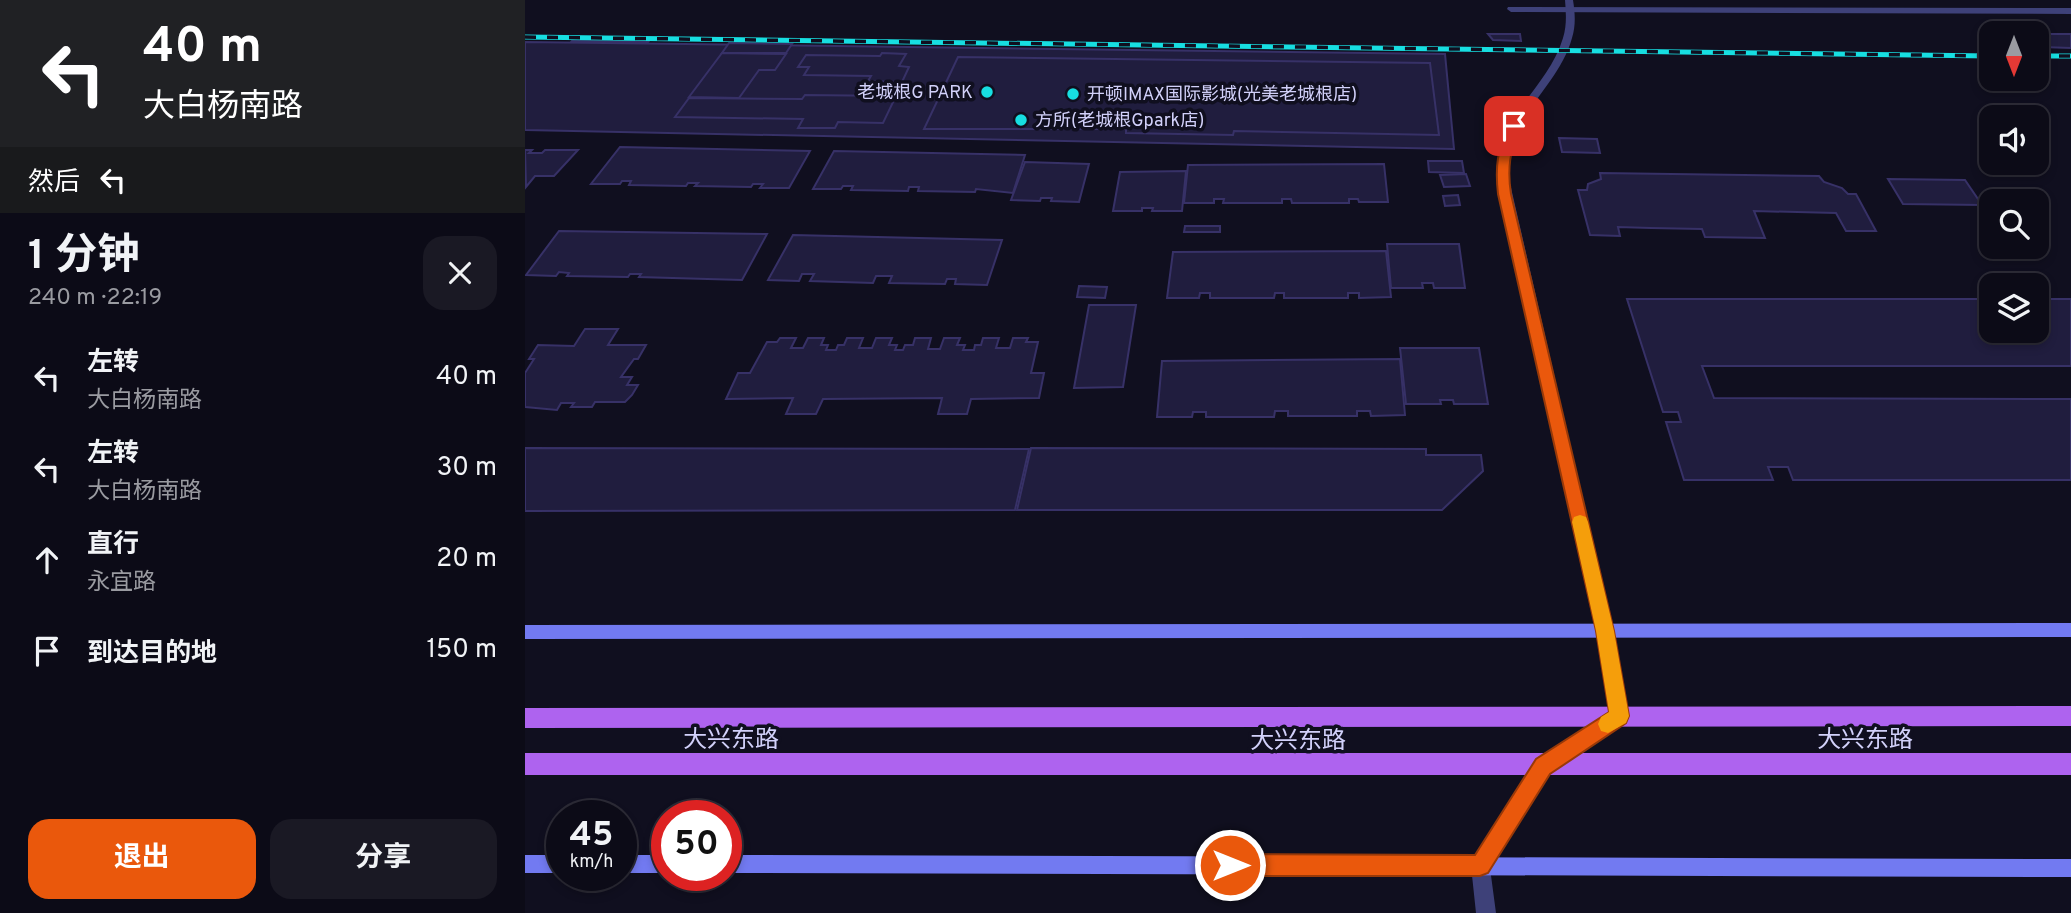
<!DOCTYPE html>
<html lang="zh">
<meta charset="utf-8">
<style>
body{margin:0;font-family:Overpass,"Noto Sans SC",sans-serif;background:#1a1924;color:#f1f3f6;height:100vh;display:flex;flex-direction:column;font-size:26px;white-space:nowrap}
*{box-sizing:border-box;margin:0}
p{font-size:23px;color:#9a9ba1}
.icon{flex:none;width:38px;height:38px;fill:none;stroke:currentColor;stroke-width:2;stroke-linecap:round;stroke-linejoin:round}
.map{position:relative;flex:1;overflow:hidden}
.panel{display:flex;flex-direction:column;background:#0c0b17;width:525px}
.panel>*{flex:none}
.banner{background:#202124;color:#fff;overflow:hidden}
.needle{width:46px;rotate:180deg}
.buttons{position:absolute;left:1454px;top:21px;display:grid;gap:14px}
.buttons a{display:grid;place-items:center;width:70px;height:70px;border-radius:14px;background:#0c0b17;box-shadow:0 4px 10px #0003,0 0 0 2px #2c2b36;font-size:35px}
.speed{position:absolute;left:21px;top:800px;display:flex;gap:14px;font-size:35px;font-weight:700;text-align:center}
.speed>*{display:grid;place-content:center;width:91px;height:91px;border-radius:50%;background:#0c0b17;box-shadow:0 4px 10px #0003,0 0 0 2px #2c2b36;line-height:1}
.speed small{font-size:18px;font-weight:400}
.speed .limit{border:10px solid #d22;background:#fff;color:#111}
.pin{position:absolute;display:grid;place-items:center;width:60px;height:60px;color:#fff;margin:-30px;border-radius:14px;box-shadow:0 4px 10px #0006}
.me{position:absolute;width:77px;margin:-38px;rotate:90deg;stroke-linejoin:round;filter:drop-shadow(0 0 5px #0008)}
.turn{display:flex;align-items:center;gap:24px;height:147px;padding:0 28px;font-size:32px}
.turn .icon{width:91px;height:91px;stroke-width:2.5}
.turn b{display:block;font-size:49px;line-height:60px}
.then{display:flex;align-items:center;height:66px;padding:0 28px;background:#0003;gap:14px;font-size:26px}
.round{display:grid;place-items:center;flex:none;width:74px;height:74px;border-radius:21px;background:#1a1924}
.summary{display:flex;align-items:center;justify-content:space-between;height:119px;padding:0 28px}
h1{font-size:42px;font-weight:700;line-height:52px}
.action{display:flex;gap:14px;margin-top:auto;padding:14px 28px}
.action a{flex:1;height:80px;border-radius:21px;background:#ea580c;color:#fff;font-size:28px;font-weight:700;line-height:80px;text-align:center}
.action a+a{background:#1a1924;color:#f1f3f6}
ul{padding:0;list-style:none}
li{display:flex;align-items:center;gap:21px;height:91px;padding:0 28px}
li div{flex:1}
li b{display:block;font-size:26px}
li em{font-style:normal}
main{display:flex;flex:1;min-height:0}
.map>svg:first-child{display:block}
</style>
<main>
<section class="panel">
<div class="banner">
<div class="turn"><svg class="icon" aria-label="left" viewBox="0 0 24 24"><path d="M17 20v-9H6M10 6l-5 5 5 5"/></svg><div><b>40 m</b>大白杨南路</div></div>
<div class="then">然后<svg class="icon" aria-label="left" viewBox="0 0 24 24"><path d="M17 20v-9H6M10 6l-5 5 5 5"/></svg></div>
</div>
<div class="summary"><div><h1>1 分钟</h1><p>240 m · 22:19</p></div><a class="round"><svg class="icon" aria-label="close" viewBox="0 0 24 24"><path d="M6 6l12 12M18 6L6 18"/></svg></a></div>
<ul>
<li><svg class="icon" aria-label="left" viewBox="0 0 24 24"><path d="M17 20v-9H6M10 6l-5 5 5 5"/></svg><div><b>左转</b><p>大白杨南路</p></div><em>40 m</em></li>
<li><svg class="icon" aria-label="left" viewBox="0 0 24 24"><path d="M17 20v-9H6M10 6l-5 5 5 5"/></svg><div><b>左转</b><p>大白杨南路</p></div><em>30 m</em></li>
<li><svg class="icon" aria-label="ahead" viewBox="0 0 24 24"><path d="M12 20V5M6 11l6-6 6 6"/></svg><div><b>直行</b><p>永宜路</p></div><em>20 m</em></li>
<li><svg class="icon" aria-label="arrive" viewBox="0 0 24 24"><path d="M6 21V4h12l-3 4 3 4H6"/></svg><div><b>到达目的地</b></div><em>150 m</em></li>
</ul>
<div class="action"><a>退出</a><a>分享</a></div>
</section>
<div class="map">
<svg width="1546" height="913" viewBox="0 0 1546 913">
<rect width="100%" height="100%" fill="#100f1f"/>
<g fill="#201d3e" stroke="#373167" stroke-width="2">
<path d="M1502 31H1512L1516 34H1546V48L1517 47 1512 42V33Z"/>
<path d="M963 34H995L996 41 968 40Z"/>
<path d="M47 41 123 42 114 53 195 54 190 61 110 59 89 85 170 86 151 113 0 111V50H39Z"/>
<path d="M0 42 920 54 929 149 0 130Z"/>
<path d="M204 43 267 44 261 53H197Z"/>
<path d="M197 53 261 54 250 70H234L214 98 164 97Z"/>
<path d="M357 53 381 54 374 66 384 67 377 82 343 81 346 76 279 75 284 67H273L281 55 355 56Z"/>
<path d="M433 57 905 63 914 135 709 131 708 135 601 133V129H399Z"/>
<path d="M280 95 371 96 358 123 313 122 310 128H273L278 119 150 117 164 98 277 99Z"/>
<path d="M1034 138 1072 139 1075 153 1037 152Z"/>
<path d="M95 147 285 151 264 188H235L238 184H228L226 187 170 186 173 183H163L161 186 104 185 106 181H97L95 184H66Z"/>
<path d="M0 150H7L4 153H17L20 150H53L29 176H10L1 187Z"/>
<path d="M309 151 500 155 488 193 451 189 450 192 393 191 394 187H384L383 191 326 190 328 186H318L316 189H288Z"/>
<path d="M903 161H937L939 173 904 172Z"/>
<path d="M500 162 564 164 554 202 526 201 527 198H516L515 201 486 200Z"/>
<path d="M859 164 863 202H834L833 199H824V203H767L766 199H757V203H698L699 199H689V203H659L663 165Z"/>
<path d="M661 171 657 211H627L628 208H617V211H588L595 172Z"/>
<path d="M1075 173 1294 176 1299 182 1317 188 1323 194H1331L1351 231H1321L1311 213 1229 211 1240 238 1180 237 1177 229 1126 228 1093 227 1095 236 1065 235 1053 190H1062L1063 184 1076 179Z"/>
<path d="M941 174 945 186 919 187 915 175Z"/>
<path d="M1363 179 1440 180 1457 205 1378 204Z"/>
<path d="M933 195 935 205 920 206 918 196Z"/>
<path d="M660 226H695V232H659Z"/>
<path d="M34 231 242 234 217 280 114 277 116 274H105L103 277 42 276 44 273 34 272 31 276 1 275Z"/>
<path d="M268 235 477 240 462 285 430 284 431 279H422L420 284 364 283 367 276H351L348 283 285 281 289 274H277L274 281 243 280Z"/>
<path d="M862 244H934L940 288H909L908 283H897L898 288H866Z"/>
<path d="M861 251 866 297 834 298V293H823V298H759V293H750L749 298H685V293H675L674 298H642L648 252Z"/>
<path d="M554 286 582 287 580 298 552 297Z"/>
<path d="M1102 299H1466V331H1512V299H1546V366H1177L1189 398 1546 399V480H1268L1263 467H1243L1248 480H1159L1141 422H1156L1153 412H1138Z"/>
<path d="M564 305H611L598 387 549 388Z"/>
<path d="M60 329H93L83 345H121L113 359H109L96 377H107L102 385H113L107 395 100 402H70L67 407H46L49 403H36L32 410 0 407V373L9 359H4L13 345 49 346Z"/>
<path d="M255 338H271L266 348H278L283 338H299L296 345H303L301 350H311L313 345H319L322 338H338L334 348H347L351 338H367L364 345H372L370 350H378L380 345H388L390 338H406L403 349H415L419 338H435L432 345H440L438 350H449L450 345H456L458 338H474L471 348H485L488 338H503L501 342H513L506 373H519L514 398 446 399 442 414H413L417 398 298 399 291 414H261L268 398 201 399 213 373H225L242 342H252Z"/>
<path d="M875 348H954L963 404H929L928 400H915L916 404H881Z"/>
<path d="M875 359 880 415 846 416 845 411H832V416H763V411H750L749 417H681V412H668L667 417H632L637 361Z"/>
<path d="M0 448 504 449 490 510 0 511Z"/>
<path d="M506 448 901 449V455H956L958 471 917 510H492Z"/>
</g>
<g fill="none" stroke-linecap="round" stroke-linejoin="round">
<path fill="#3e4179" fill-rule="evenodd" d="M983 7 1546 8V14L986 12 982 9Z"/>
<path fill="#3e4179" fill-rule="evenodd" d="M1040 0H1048C1050 13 1051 25 1047 38 1032 91 979 116 984 179L1088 631 1103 716 1101 722 1024 772 965 868 971 913H951L946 866 1012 760 1086 712 1072 631 973 179C969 116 1022 91 1038 38 1042 25 1041 13 1040 0Z"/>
<g fill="#727af1" fill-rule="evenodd">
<path d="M1546 623V637L0 639V625Z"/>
<rect x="0" y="855" width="37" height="18"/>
<rect x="96" y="855" width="46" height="18"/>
<path d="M201 855 1546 859V877L201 873Z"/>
</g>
<g fill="#ae63ef" fill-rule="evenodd">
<path d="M1546 706V726L0 728V708Z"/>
<rect x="0" y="753" width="1546" height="22"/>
</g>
<g stroke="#17dee1" stroke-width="5">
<g id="rail">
<path d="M0 37 1466 56"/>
<path d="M1512 56H1546"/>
</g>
</g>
<use href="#rail" stroke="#100f1f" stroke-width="3.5" stroke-dasharray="11" stroke-linecap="butt"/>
</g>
<path fill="#ea580c" stroke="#983908" stroke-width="2" d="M985 124 995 126C985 151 982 168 986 194L1089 631 1104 716 1101 723 1025 774 963 873 955 876H705L698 873 695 865 698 858 705 854 950 855 1011 759 1084 712 1071 631 973 194C970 168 972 148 985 124Z"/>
<path fill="#f59e0b" d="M1055 515 1061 517 1063 522 1089 631 1104 716 1101 723 1083 733 1076 731 1073 724 1076 717 1084 712 1071 631 1047 522 1049 517Z"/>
<g fill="#17dee1" stroke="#100f1f" stroke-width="2.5">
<circle cx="462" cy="92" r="7"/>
<circle cx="548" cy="94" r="7"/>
<circle cx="496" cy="120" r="7"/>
</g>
<g text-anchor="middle" stroke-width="7" stroke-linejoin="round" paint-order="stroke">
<g font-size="18" fill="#d2d1fa" stroke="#100f1f" text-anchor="start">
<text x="448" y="98" text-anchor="end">老城根G PARK</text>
<text x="562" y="100">开顿IMAX国际影城(光美老城根店)</text>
<text x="510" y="126">方所(老城根Gpark店)</text>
</g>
<g font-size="24" fill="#d2d1fa" stroke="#100f1f">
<text x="206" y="747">大兴东路</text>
<text x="1340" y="747">大兴东路</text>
<text x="773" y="748">大兴东路</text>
</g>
</g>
</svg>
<div class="buttons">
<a><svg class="needle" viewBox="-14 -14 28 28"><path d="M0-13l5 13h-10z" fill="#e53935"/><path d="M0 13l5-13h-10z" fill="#9a9ba1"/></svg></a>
<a><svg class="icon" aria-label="sound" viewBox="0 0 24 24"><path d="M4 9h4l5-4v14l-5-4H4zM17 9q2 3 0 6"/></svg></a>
<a><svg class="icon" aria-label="search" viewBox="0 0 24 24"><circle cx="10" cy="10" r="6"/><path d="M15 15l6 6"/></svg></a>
<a><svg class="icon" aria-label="layers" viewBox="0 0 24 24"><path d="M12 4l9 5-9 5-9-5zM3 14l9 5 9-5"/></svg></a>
</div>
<div class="speed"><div>45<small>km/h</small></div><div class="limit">50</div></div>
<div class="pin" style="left:989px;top:126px;background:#d93025"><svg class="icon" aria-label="arrive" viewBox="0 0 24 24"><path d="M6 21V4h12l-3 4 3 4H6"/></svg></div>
<svg class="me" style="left:705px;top:865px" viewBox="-20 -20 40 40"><circle r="17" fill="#ea580c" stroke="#fff" stroke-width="3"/><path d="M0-11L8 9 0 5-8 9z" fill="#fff"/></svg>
</div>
</main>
